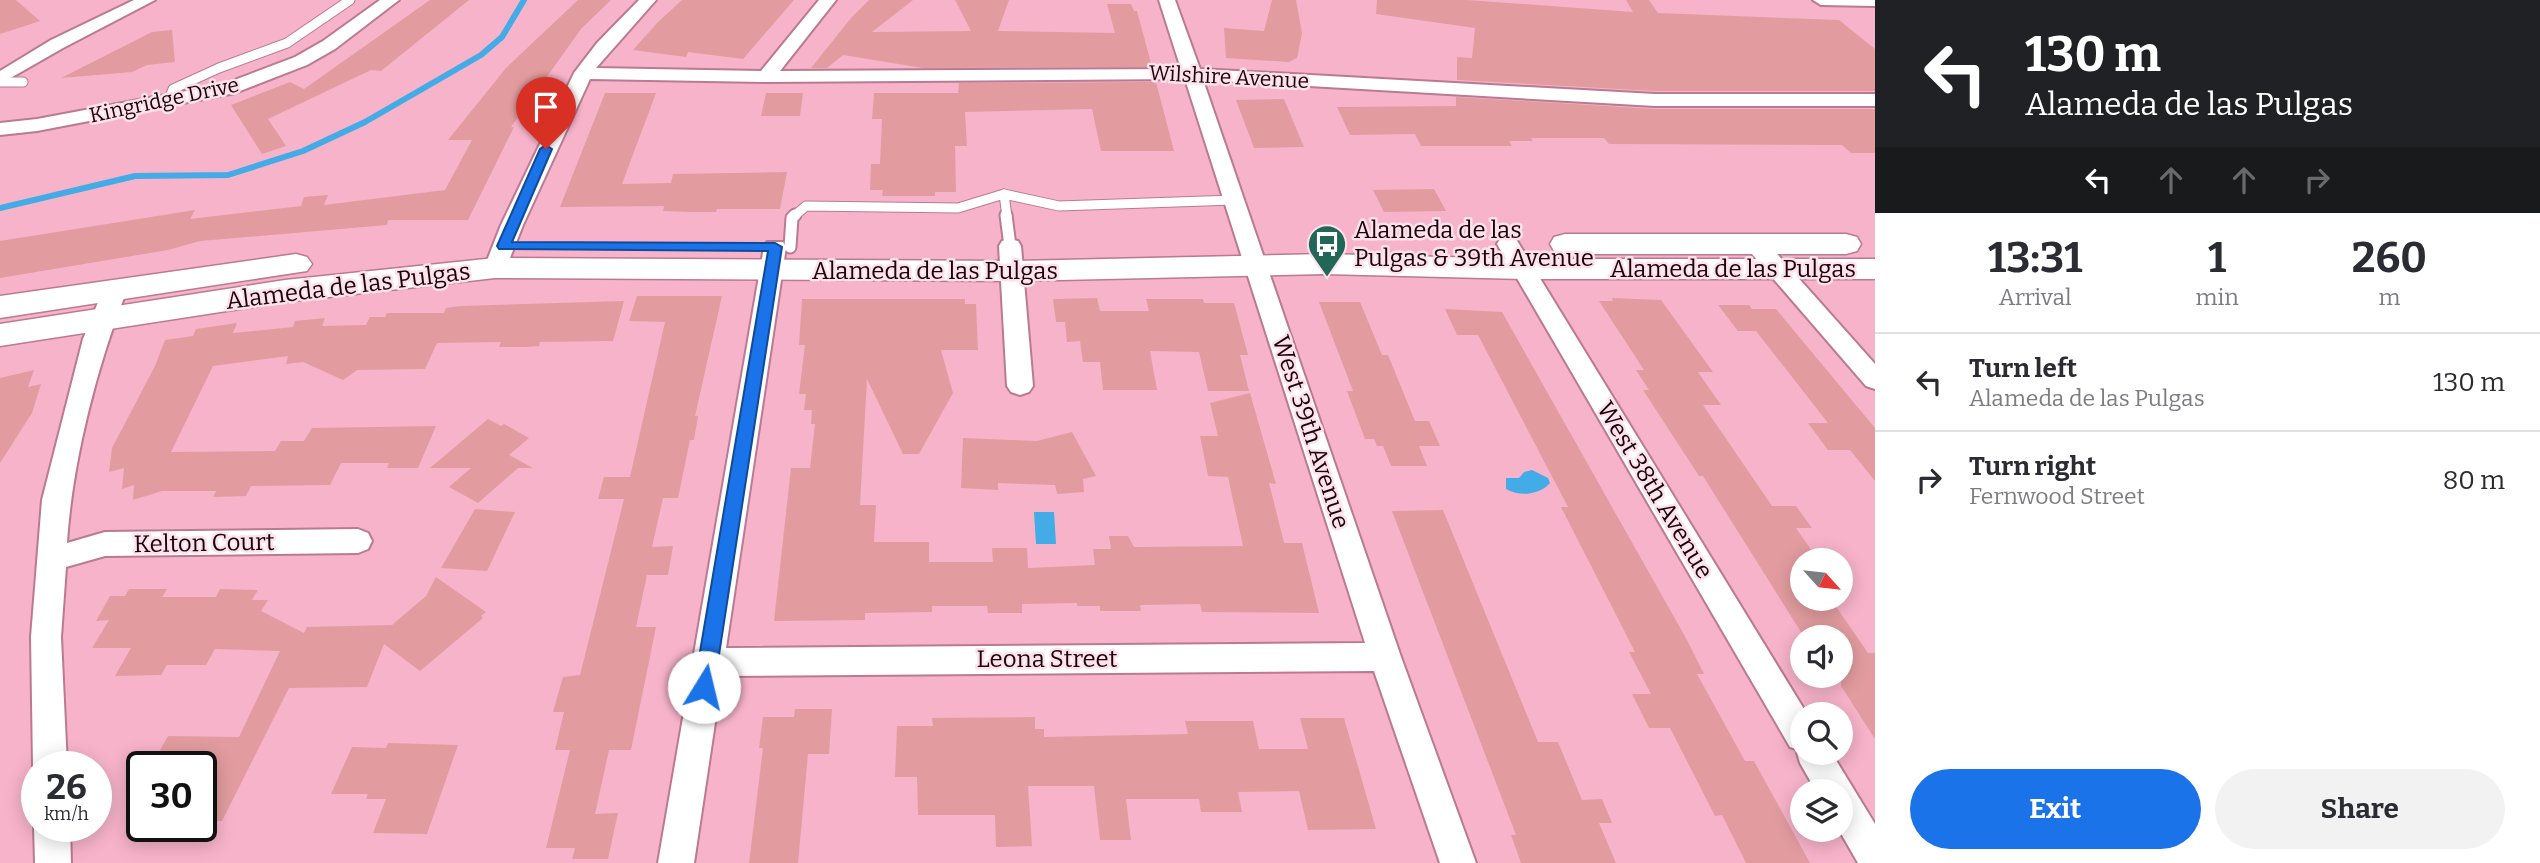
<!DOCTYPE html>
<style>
body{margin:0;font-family:Bitter,serif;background:#f2f2f3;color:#2b2b33;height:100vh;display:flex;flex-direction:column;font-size:26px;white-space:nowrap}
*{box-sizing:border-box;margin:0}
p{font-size:23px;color:#7c7c81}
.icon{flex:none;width:38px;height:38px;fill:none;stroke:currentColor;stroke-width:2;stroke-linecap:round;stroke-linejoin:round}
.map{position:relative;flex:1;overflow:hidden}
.panel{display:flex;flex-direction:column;background:#fff;width:665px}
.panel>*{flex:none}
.top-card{background:#202124;color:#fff;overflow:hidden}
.needle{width:46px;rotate:117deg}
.buttons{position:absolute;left:1790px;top:548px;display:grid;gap:14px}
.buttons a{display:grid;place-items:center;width:63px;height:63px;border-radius:50%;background:#fff;box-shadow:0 4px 18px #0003;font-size:35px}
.speed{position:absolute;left:21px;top:751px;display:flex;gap:14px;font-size:35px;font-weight:700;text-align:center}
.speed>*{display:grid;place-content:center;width:91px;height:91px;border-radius:50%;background:#fff;box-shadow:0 4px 18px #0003;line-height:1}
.speed small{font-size:18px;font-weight:400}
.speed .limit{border:4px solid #111;border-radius:10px;background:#fff;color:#111}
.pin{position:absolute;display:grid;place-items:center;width:60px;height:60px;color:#fff;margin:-72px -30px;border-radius:50% 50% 50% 0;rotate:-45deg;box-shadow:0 0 7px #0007}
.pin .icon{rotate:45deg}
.me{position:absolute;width:77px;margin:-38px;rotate:9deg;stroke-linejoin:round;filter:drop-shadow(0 0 5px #0008)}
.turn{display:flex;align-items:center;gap:24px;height:147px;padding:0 35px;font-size:32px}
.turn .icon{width:91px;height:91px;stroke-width:2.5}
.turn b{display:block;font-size:49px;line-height:60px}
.lanes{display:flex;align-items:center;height:66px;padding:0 35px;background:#0003;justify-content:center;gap:35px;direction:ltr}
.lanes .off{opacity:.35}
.eta{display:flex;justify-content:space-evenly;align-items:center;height:119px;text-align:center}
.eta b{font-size:42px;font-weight:700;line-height:49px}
.action{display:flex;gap:14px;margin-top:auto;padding:14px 35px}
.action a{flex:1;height:80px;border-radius:42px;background:#1a73e8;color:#fff;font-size:28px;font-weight:700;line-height:80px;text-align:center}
.action a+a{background:#f2f2f3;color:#2b2b33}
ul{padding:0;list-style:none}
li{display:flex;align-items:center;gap:21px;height:98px;padding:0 35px;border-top:2px solid #e1e1e2}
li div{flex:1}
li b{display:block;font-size:26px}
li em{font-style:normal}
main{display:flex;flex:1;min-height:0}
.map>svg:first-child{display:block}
</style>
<main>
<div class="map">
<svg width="1875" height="863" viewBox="0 0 1875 863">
<rect width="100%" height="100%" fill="#f7b3ca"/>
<g fill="#43ace6">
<path d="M1532 470 1548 478 1550 483C1540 495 1519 497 1506 489V478H1519L1524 472Z"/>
<path d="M1034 512H1054L1056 544H1036Z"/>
</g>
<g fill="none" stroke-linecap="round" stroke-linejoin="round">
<path stroke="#43ace6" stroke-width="6" d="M0 208 135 176 228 175 303 151 365 122 481 55 502 37 524 0"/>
</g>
<g fill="#e29c9f">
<path d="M0 0H16L40 21 0 34Z"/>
<path d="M430 0H469L381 71 371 70 268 119 286 146 262 154 231 105 290 82 304 89Z"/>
<path d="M578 0H611L581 29 511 127H514L468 220H388L387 225 200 241 168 250 0 278V241L195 210 190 219 301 206 304 197 328 195 324 205 445 190 472 140H448L506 68Z"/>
<path d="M682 0H794L743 59 688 52 686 57 633 50 658 22Z"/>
<path d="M869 0H913L872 32 971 31 955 0H1009L998 31 1115 33 1107 4H1131L1134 11H1137L1152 67 923 68 843 55 827 68H811L851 18Z"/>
<path d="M1272 0H1296L1302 33 1297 58 1289 62 1226 58 1224 28 1264 31Z"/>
<path d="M1377 0H1467L1633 12 1626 0H1649L1658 13 1839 20 1875 49V91H1655L1457 80V57L1472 58 1475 28 1376 14Z"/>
<path d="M172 30 175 62 147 65 132 72 61 78 152 32Z"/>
<path d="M1156 82 1174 151H1101L1092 109 965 112 967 146H955L956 192H935V196H882L883 190H870L871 164H880L882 119H872L874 93H958L959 83Z"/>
<path d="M605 93H656L622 184 671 183 673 174 787 172 780 209H717L716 212H690L663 211 664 206 560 207Z"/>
<path d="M766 93H803L800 116H761Z"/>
<path d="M1456 97 1655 109H1875V153H1851L1842 145 1609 144 1604 138H1531L1533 141H1509L1512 146H1421L1415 134 1350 135 1337 107 1456 106Z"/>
<path d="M1284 99 1304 147 1254 148 1236 100Z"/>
<path d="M1434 189 1446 211 1384 212 1373 190Z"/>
<path d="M637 296H722L695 416H698L694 440H690L678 498H663L652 547 673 546 668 575H647L636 627H656L631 750H609L595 814 618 813 608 859H572L575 848H546L570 750H555L564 712H553L563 677 580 675 624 499H598L604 477H630L665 322 629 321Z"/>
<path d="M1097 298 1100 311H1149L1146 299H1203L1204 303H1234L1248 355H1240L1249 391H1208L1199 352 1150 351 1157 390H1103L1100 362H1083L1080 341 1067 342 1065 322H1056L1053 299Z"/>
<path d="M1612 298 1661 300 1713 372H1698L1721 405H1703L1772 506H1796L1812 528H1796L1818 560H1802V598H1830L1868 653H1875V739L1841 686V632H1801L1703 476H1699L1643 390H1649L1636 370H1644L1599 301H1613Z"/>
<path d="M802 299H965V304H976L978 350H941L953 393 919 454H903L867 379 860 505H876L874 542H929V562H993L992 548H1027L1028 568 1095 565 1093 549H1111L1109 536H1128L1134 547 1243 546 1228 477 1208 476 1200 436H1218L1210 403 1250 393 1276 484 1269 483 1284 543H1302L1319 613 1202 612 1200 604 1140 605 1141 611H1100V606H1077V603L1022 604V613H988L987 606H932V612L865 613V620L774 621 791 468H810L815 424H811L812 410H804L806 394H799L805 345H799Z"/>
<path d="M624 301 613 341 540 342 539 346 527 347H499L501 342 437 343 425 369 357 370 343 380 303 362 286 364 288 356 213 366 171 452 275 451 281 441H304L312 428 436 426 418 468H387L389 463H341L330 485 251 486 246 496 213 497 216 491H162L133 500 134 485 122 489 124 468 109 472 112 448 155 366 165 340 193 336 196 329 237 323 233 333 293 327 295 321 325 318 322 326 366 325 370 317H385L387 313H444L446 308 460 306Z"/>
<path d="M1319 302H1360L1382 355H1388L1415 421H1429L1440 446H1419L1427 466H1391L1383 446H1377L1374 439H1365L1347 391H1353Z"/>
<path d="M1718 305H1749L1752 309H1776L1875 428V481L1850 450H1828L1808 423H1828L1756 331H1738Z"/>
<path d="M1445 309 1502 312 1687 640 1704 674H1697L1745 761H1754L1810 863H1746L1722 815 1715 816 1670 728H1649L1632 694H1651L1629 652H1635L1561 507H1568L1478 335H1457Z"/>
<path d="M34 370 28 387 41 384 32 413 0 463V378Z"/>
<path d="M488 419 501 426 504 424 529 438 509 455 533 468H518L478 503 449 487 471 468H430Z"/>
<path d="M1072 432 1096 476 1083 479 1084 492 1057 494 1055 485 998 483V490L961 488 963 438 1037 441Z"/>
<path d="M475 509 515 512 487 571 441 568Z"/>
<path d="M1443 510 1538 742H1558L1582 800 1602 799 1612 823H1599L1616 863H1521L1511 835H1516L1392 511Z"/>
<path d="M436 577 486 612 481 616 483 618 420 671 384 644 367 687 289 688 222 821H201V766H151L168 736 239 737 280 651 215 649 206 665H167L161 675 115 676 131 648H92L109 620 96 621 110 596H125L129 589H167L162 597H216L220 589 258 590 252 600H268L261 611 304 633 307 627 392 625 426 596Z"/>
<path d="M795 709H832L829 754H808L798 863H749L763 748H759L763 717H794Z"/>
<path d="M1035 717V729H1044V737L1188 734 1185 721H1253L1259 749H1308L1300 718H1344L1376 829 1308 830 1299 791 1238 792 1242 812H1201L1199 799H1126L1131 840H1100L1094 786H1028L1032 846 996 847 995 815H918L917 777H895L897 726H933L932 718Z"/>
<path d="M388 743 458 745 427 834 373 833 386 799H366L368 794H331L352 747 386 748Z"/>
</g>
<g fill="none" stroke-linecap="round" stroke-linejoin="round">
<g stroke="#ba7a91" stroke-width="11">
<g id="lane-far1">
<path d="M0 82H23"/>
<path d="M168 102 173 89 219 68 287 43 350 0"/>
<path d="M793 217 806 206 958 208 1004 194"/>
<path d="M1007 217 1004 194 1059 206 1234 200"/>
</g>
</g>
<g stroke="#ba7a91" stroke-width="15">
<g id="lane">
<path d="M1006 215 1010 246"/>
<path d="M790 247 792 218 795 215"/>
</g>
</g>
<g stroke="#ba7a91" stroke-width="4">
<g id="street">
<path d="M134 0H155L63 48 0 84V71L51 40Z"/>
<path d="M380 0H399L335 49 307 65 235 93 37 131 0 135V123L37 119 224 84 295 57 323 41Z"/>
<path d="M639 0H656L596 68 761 71 819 0H836L780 71 1181 69 1159 0H1175L1200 69 1655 94H1875V106H1655L1203 80 1401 657 1476 863H1440L1374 671 722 676 694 863H658L764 247 767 242H783L786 247 726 648 1365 643 1185 79 766 82 590 79 523 225 506 268 503 273 495 275 487 273 484 268 501 225 574 73 597 43Z"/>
<path d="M1813 0H1875V6L1821 5Z"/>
<path d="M1754 235 1762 237 1875 364V389L1866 386 1746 247 1743 242 1746 237Z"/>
<path d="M1508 237 1516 239 1519 244 1807 714H1802V752H1831L1875 824V863H1858L1839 830 1841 791H1816L1800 763 1796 749 1790 747 1497 244 1500 239Z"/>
<path d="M1010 239 1018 241 1021 246 1033 386 1029 392 1020 395 1011 392 1007 386 999 246 1002 241Z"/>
<path d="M115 282 123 285 127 290C97 365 72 463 67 543L105 532 358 529 368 533 372 541 368 549 358 553 105 556 66 567 61 637 67 766H37V775L33 766 31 637 42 500 83 339 103 290 107 285Z"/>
<path d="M37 820V826H70L71 863H35L34 826Z"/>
</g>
</g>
<g stroke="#ba7a91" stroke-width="3">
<g id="secondary">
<path d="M1565 234H1846L1857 237 1861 244 1857 251 1846 254H1565L1554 251 1550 244 1554 237Z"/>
<path d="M296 254 307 257 312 264 307 271 0 318V296Z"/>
<path d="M1324 254 1523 259H1875V279H1523L1324 274 1013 281 495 278 285 302 0 346V324L285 280 495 258 1013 261Z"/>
</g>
</g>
<use href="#lane-far1" stroke="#fff" stroke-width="9"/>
<use href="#lane" stroke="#fff" stroke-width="11"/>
<use href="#street" fill="#fff" fill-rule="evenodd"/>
<use href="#secondary" fill="#fff" fill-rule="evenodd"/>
</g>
<path fill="#1a73e8" stroke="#114b97" stroke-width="2" d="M546 145 552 149 512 242 775 243 782 247 714 687 711 693 704 696 697 693 694 687 768 251 499 249 497 246 540 149Z"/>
<defs>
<g id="bus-pin" transform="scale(2.0125)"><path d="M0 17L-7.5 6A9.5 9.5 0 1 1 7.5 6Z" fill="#216657" stroke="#fee1ea"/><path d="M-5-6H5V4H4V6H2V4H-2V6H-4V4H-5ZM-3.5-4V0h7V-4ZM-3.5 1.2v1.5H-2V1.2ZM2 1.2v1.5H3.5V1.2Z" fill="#fff"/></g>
</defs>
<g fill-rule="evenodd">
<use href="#bus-pin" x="1327" y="244"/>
</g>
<g text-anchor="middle" stroke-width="5" stroke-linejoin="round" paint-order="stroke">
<g font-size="21" fill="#19040d" stroke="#fee1ea">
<text transform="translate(1229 77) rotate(3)" y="7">Wilshire Avenue</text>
<text transform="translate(164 100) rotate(-12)" y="7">Kingridge Drive</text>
</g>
<g font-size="24" fill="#19040d" stroke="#fee1ea" text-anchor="start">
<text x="1354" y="238">Alameda de las<tspan x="1354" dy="28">Pulgas &amp; 39th Avenue</tspan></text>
</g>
<g font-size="24" fill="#19040d" stroke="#fee1ea">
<text x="1733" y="277">Alameda de las Pulgas</text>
<text x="935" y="279">Alameda de las Pulgas</text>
<text transform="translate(348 286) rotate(-7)" y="8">Alameda de las Pulgas</text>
<text transform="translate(1311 432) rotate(72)" y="8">West 39th Avenue</text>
<text transform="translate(1655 490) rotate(59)" y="8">West 38th Avenue</text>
<text transform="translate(204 543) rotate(-1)" y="8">Kelton Court</text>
<text x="1047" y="667">Leona Street</text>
</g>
</g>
</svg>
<div class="buttons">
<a><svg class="needle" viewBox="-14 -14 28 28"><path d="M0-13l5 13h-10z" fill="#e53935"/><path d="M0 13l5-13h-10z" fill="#7c7c81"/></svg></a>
<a><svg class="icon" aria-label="sound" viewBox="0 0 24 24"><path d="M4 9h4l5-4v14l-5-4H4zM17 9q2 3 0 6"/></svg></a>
<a><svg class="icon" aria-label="search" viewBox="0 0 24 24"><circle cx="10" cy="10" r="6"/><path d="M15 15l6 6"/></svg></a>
<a><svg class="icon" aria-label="layers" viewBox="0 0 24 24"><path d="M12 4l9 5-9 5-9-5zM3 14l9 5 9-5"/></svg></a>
</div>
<div class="speed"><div>26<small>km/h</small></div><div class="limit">30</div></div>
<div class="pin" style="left:546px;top:149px;background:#d93025"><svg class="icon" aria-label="arrive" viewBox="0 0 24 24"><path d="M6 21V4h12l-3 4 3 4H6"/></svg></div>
<svg class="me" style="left:704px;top:687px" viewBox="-20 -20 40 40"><circle r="19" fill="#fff"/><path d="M0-13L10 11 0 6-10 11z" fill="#1a73e8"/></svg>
</div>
<section class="panel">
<div class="top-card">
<div class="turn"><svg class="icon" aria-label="left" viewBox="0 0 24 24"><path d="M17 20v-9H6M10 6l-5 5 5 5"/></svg><div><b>130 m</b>Alameda de las Pulgas</div></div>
<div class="lanes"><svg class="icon" aria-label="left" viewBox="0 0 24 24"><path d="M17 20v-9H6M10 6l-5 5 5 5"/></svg><svg class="icon off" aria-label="ahead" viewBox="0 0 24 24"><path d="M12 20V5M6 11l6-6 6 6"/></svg><svg class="icon off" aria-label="ahead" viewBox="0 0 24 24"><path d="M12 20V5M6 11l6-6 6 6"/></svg><svg class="icon off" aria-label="right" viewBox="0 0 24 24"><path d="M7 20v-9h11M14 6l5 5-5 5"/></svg></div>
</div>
<div class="eta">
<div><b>13:31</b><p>Arrival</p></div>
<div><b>1</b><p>min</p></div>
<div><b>260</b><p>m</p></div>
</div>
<ul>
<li><svg class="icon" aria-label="left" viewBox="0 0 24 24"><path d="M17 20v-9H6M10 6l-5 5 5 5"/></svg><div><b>Turn left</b><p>Alameda de las Pulgas</p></div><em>130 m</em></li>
<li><svg class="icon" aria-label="right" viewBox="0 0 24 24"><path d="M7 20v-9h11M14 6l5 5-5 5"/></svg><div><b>Turn right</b><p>Fernwood Street</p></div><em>80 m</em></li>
</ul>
<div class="action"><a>Exit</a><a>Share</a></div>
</section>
</main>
